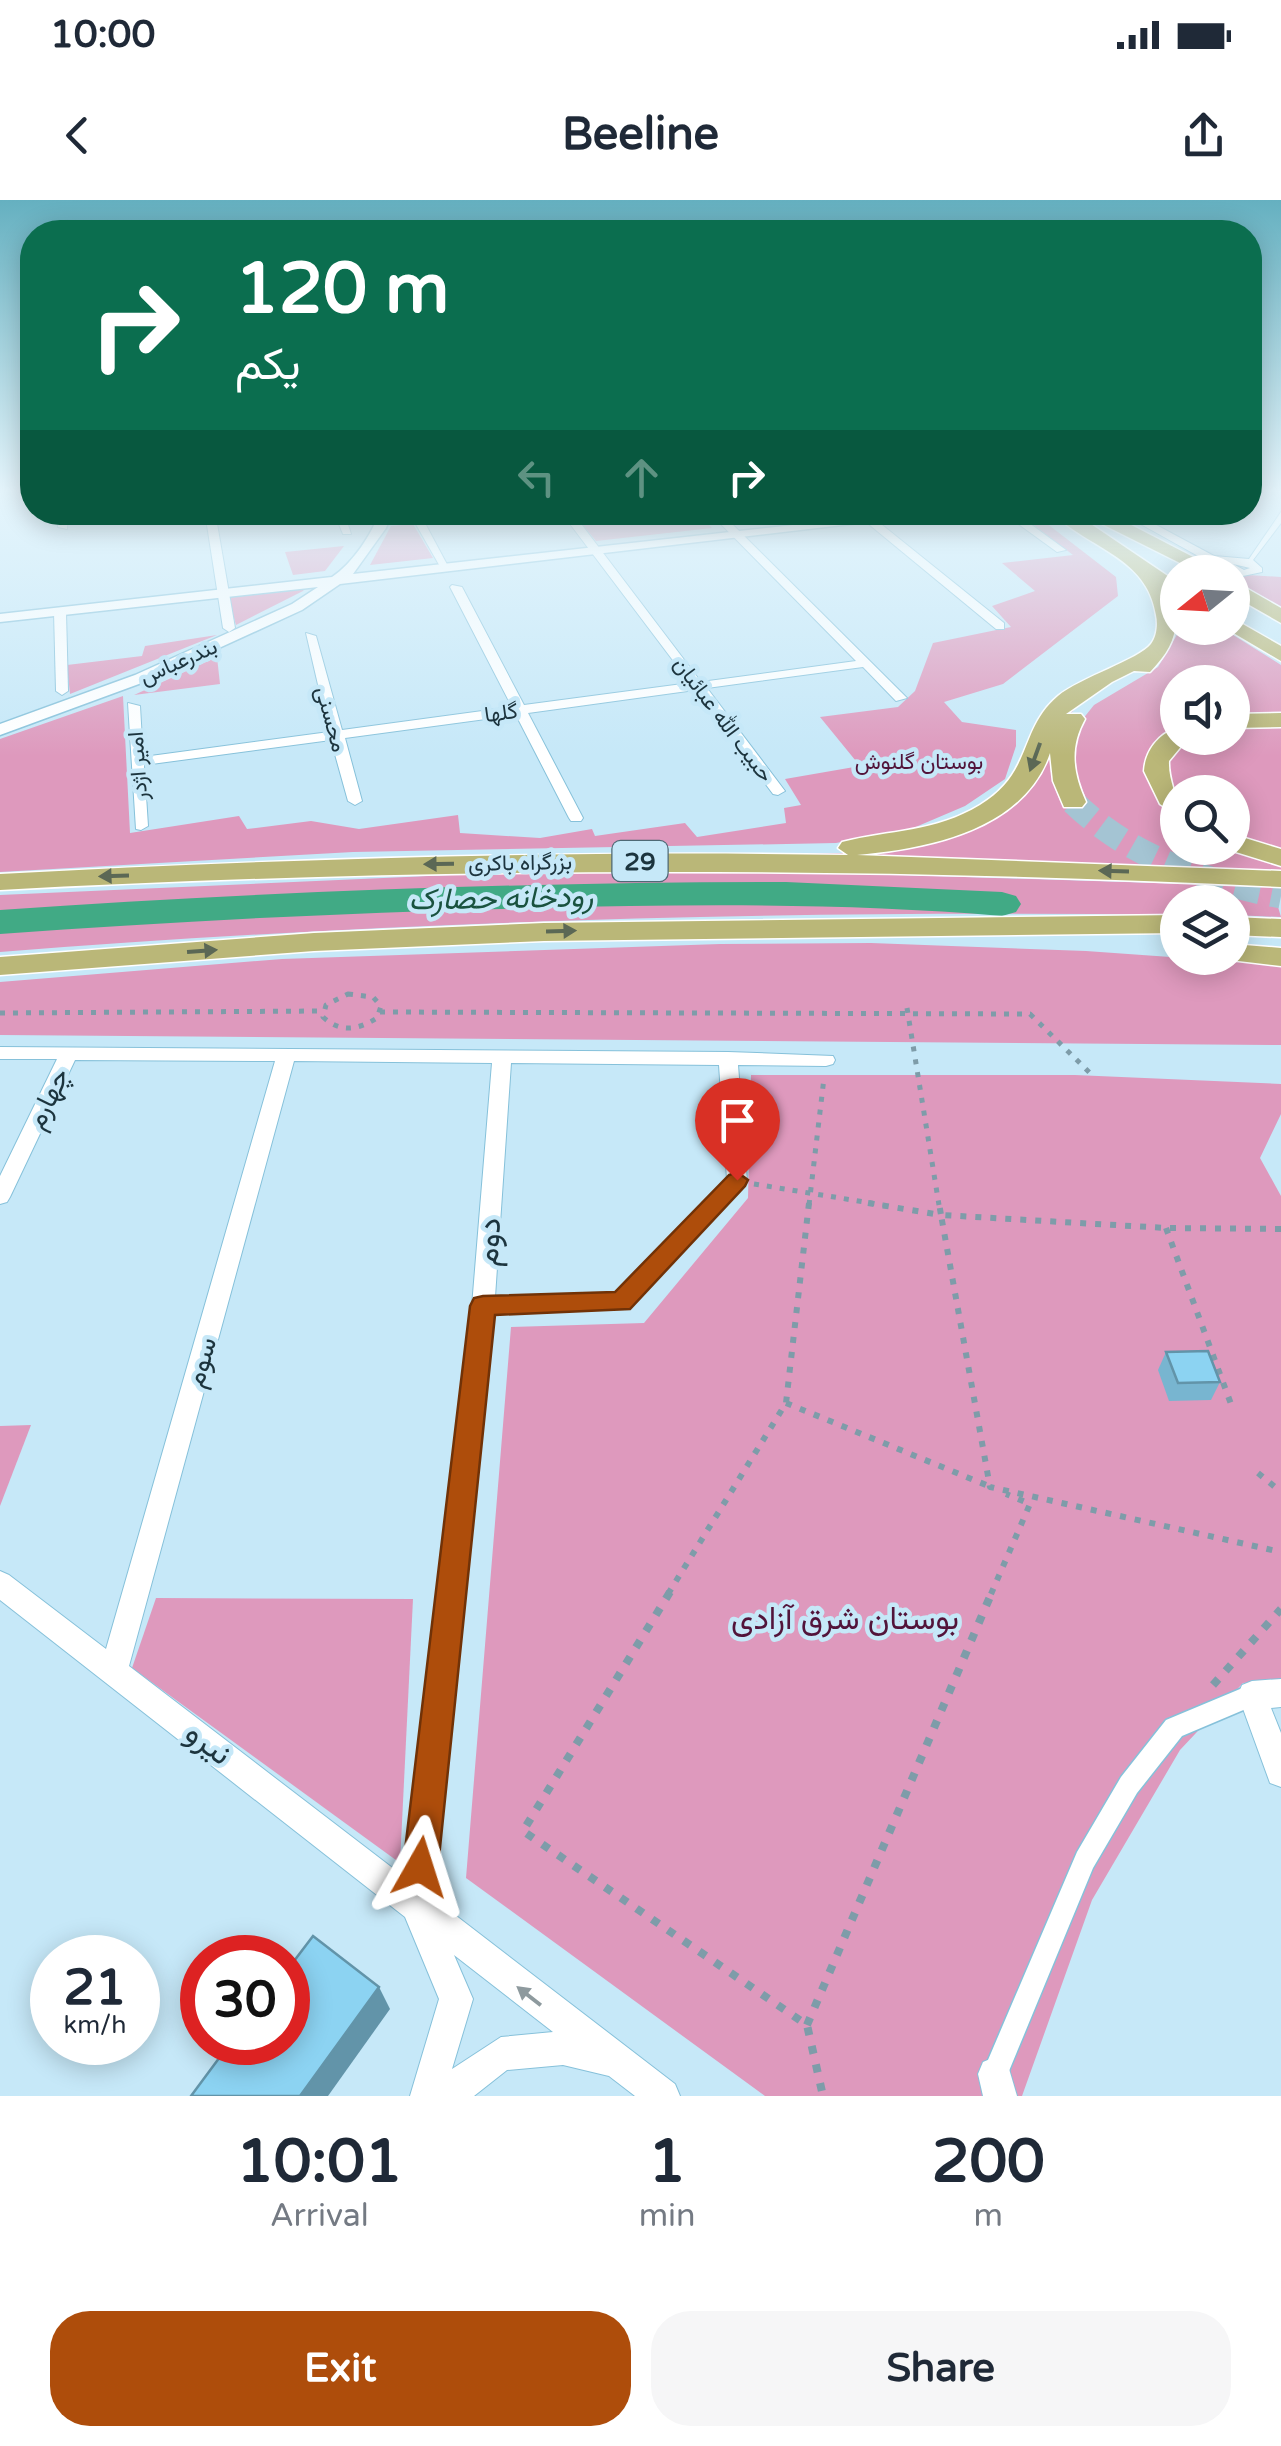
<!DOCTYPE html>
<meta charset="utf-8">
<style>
body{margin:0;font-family:"Varela Round",Vazirmatn,sans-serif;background:#f6f6f7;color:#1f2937;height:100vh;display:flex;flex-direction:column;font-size:38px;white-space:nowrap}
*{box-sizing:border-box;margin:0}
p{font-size:32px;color:#747a83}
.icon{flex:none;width:55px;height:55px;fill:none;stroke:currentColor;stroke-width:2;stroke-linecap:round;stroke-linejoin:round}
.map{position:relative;height:1896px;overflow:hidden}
.sheet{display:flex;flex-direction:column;background:#fff;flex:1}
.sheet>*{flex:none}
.banner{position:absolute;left:20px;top:20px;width:1242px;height:305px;border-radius:40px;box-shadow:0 5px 25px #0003;background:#0b6e4f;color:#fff;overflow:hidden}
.needle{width:65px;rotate:252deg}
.fabs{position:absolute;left:1160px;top:355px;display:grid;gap:20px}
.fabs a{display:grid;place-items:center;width:90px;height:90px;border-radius:50%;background:#fff;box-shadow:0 5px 25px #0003;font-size:50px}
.speed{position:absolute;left:30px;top:1735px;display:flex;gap:20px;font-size:50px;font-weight:700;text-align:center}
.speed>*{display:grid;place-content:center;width:130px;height:130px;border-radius:50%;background:#fff;box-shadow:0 5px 25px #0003;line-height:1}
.speed small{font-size:25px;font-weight:400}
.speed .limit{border:15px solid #d22;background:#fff;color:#111}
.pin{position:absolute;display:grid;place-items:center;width:85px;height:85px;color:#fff;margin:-102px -42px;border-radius:50% 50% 50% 0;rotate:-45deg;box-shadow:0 0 10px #0007}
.pin .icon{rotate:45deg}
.me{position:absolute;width:110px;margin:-55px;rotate:6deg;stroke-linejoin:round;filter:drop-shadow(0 0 8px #0008)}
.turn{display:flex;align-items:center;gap:35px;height:210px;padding:0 50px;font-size:45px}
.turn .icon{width:130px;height:130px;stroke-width:2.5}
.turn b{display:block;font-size:70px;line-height:85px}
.lanes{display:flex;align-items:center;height:95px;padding:0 50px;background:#0003;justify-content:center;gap:50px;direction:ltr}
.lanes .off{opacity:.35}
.eta{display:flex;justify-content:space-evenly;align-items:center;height:170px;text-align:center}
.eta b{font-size:60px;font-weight:700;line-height:70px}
.action{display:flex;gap:20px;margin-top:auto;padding:20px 50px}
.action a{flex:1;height:115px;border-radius:40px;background:#ae4d0b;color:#fff;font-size:40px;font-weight:700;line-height:115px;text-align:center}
.action a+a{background:#f6f6f7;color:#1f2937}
.status{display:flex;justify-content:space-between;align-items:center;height:70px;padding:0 50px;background:#fff;direction:ltr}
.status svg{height:28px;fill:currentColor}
header{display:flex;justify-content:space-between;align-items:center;height:130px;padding:0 50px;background:#fff;font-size:45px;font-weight:700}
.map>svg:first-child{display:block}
</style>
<div class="status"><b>10:00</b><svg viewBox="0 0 49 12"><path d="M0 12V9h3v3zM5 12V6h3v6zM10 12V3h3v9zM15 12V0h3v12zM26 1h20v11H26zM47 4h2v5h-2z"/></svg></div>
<header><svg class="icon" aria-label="back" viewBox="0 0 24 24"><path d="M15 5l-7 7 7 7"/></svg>Beeline<svg class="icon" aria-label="share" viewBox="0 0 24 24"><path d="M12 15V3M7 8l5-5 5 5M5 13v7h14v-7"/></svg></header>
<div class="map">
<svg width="1281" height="1896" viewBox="0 0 1281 1896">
<rect width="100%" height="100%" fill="#c6e8f8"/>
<g fill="#de99bd">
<path d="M573 313H698L712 328 596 341Z"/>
<path d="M1018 313 1041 319 1116 377 1118 396 1003 484 944 502 962 522 1016 530V546L1005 579 965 606 911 629 836 643 353 652 0 672V539L123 496 130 633 239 616 247 629 311 621 359 629 458 615 460 633 540 638 592 629 595 636 685 623 697 637 786 623 784 608 801 605 785 579 860 566 820 517 898 507 915 491 933 443 1011 427 992 406 1035 391 1002 363 1073 355Z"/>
<path d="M413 324 433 358 370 365 391 326Z"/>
<path d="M344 346 325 371 293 375 285 352Z"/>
<path d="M1232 374 1281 377V414L1233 382Z"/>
<path d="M305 388 303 391 236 425 228 397Z"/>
<path d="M1181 428H1222L1281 465V517H1233L1232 482H1178L1177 530 1158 543 1177 615 1178 648H1232L1281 662V670L721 655 847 653 991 614 1059 517 1082 502C1048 533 1041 564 1062 604L1088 603 1072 565 1078 525 1094 505 1158 467Z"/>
<path d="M217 435 70 494 67 465 142 456 145 446Z"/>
<path d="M217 457 220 484 134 495Z"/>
<path d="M1281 523V654L1233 637 1232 592H1178L1177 602 1168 590 1164 555 1184 538H1232L1233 524Z"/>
<path d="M496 673H841L1281 687 1273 690 1281 717 1233 715 1232 702H1178L1177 715C784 710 392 721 0 752V695Z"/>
<path d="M871 743 1086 751 1281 765V845L0 835V782L282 759 720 744Z"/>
<path d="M751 875H1075L1281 884V914L1260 958 1281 996V1480L1243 1483 1180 1550 1092 1700 1022 1896H765L466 1678 511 1127 644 1123 748 998Z"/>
<path d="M31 1225 0 1306V1226Z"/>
<path d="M156 1398 413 1399 400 1663 132 1468Z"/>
</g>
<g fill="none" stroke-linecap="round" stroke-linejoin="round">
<path fill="#41aa85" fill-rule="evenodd" d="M786 682 1002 692 1016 696 1021 704 1016 712 1002 716C848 703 694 704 539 708 359 712 179 721 0 734V710C261 692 524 682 786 682Z"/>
<path stroke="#a4c4d3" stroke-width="25" stroke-dasharray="25 12" stroke-linecap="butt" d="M1073 602C1131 658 1203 681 1281 696"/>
<g stroke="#86c1da" stroke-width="3">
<path id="pedestrian" d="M1252 1484 1260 1487 1263 1495 1260 1503 1182 1536 1137 1593 1093 1668 1004 1883 995 1887 986 1883 982 1874 1077 1652 1121 1577 1166 1520Z"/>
</g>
<g stroke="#86c1da" stroke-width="2">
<g id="minor">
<path d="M58 312H68L67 329 58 327Z"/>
<path d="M205 312H215L235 428 229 432 223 428Z"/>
<path d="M334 312H344L351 334H343Z"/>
<path d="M409 312H419L450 370H442Z"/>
<path d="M561 312H572L701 482 856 461 709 312H720L907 498 896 501 863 467 707 488 785 591 778 595 773 594 695 490 528 513 583 618 581 621H571L569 618 516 515 345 538 362 601 355 605 348 601 331 540 144 565 148 626 141 630 136 629 128 503 140 506 143 557 329 532 306 433 316 436 342 530 512 507 450 387 452 385 462 387 524 505 690 483Z"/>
<path d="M854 312H866L1004 423V429H996Z"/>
<path d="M1002 312H1014L1066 350 1057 352Z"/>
<path d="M1119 312H1132L1214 356 1249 359 1281 312V323L1253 360 1262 368V372L1243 376 1225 371ZM1233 364 1250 368 1244 370Z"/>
<path d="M60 409 66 412 68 491 62 495 56 491 54 412Z"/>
<path d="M0 847 728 852 833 856 835 860 833 864 826 866 738 865 747 981 629 1108 493 1114 433 1698 675 1884 680 1896H635L609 1876 563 1865 507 1870 474 1896H410L439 1799 405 1717 0 1400V1371L9 1375 106 1449 275 861 75 860 10 997 7 1002 0 1004V976L57 859H0ZM294 861 492 863 472 1106 403 1676 129 1466ZM511 863 719 865 727 979 615 1093 495 1097ZM454 1755 553 1832 501 1837 452 1869 473 1799Z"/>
<path d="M1281 1479V1507L1271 1508 1281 1533V1587L1270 1583 1238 1495 1242 1485 1252 1481Z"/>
<path d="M995 1857 1007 1862 1017 1896H983L978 1874 983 1862Z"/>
</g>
</g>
<g stroke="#86c1da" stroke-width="3">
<g id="tertiary">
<path d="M380 312H392L386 328 353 374 909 312H953L340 384 302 410 147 481 0 535V524L135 475 292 404 318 387 0 422V414L332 377C353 363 371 335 380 312Z"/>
<path d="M1035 312H1055L1085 325 1079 329Z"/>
</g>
</g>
<g stroke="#fff" stroke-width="3">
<g id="trunk">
<path d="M1052 312H1073L1178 383 1167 389C1183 423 1176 445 1150 472L1134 471 1112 482 1066 514H1081L1085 519C1069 548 1073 573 1086 602L1082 607H1064L1053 581 1050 553C1024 630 928 649 857 655L1281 671V687C853 666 427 667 0 690V674C283 659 565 650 848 655L838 648 842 642C889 630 936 632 980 605 1034 572 1018 530 1058 496 1079 478 1140 459 1151 444 1157 436 1158 424 1156 415 1147 356 1088 349 1052 312Z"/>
<path d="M1096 313H1108L1222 372H1198L1096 321Z"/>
<path d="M1232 380 1281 408V423L1232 395Z"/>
<path d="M1232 418 1281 446V461L1225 428H1232Z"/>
<path d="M1281 513V527L1232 528V514Z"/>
<path d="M1178 528V538H1188L1169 561C1168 581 1178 594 1178 616L1160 604 1144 571C1145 552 1158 533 1178 528Z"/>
<path d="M1232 634 1281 649V666L1223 648H1232Z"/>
<path d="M1178 715V733L544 741 314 751 0 775V757L314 733 544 723Z"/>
<path d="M1232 717 1281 719V737L1232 735Z"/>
<path d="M1232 744 1281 748V766L1222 759 1232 758Z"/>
</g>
</g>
<g stroke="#7e9ca9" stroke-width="5" stroke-dasharray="5 8" stroke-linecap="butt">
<path d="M348 794 373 797 381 806 377 818C358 830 340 833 323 817L326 805Z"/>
<path d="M907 808 939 1005"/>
<path d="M380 812 1030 814 1090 873"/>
<path d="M0 813 323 811"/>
<path d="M754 984 883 1005"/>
<path d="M809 1005 824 878"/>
</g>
<g stroke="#7e9ca9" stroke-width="6" stroke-dasharray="6 9" stroke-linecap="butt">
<path d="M868 1003 941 1015 939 1003"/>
<path d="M1166 1028 1231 1204"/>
<path d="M1281 1029 1166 1028 941 1015 990 1287 1281 1352"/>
<path d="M786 1203 991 1287"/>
<path d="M1258 1273 1281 1292"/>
<path d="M668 1394 786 1203 809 1003"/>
<path d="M991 1394 1030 1304 1006 1294"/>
</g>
<g stroke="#7e9ca9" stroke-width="8" stroke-dasharray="8 11" stroke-linecap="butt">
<path d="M670 1392 523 1631 807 1825 823 1896"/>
<path d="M1213 1485 1281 1409"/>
<path d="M807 1825 992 1392"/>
</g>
<use href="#pedestrian" fill="#fff" fill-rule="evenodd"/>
<use href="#minor" fill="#fff" fill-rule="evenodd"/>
<use href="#tertiary" fill="#fff" fill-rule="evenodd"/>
<use href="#trunk" fill="#bab778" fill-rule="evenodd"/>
</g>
<path fill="#78b5d0" d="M1166 1152 1220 1182 1211 1200 1169 1201 1158 1170Z"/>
<path fill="#6294a9" d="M379 1787 390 1809 328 1896H300Z"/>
<g fill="#8cd3f2" stroke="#6294a9" stroke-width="2.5">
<path d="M1208 1151 1220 1182 1178 1183 1166 1152Z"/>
<path d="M313 1736 379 1787 300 1896H191L231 1842H288V1769Z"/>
</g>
<defs><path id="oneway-solid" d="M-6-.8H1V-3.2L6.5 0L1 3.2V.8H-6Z" transform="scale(2.5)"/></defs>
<g fill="#5b6855">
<use href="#oneway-solid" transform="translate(1035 557) rotate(110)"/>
<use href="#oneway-solid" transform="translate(439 664) rotate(179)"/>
<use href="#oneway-solid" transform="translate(1114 671) rotate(-178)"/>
<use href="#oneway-solid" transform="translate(114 676) rotate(178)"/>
<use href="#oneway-solid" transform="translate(561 731) rotate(-2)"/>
<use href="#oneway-solid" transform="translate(202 751) rotate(-4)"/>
</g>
<use fill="#8e9a9e" href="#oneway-solid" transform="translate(529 1796) rotate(-142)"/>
<linearGradient id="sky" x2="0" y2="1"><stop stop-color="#65b0c0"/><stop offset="0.52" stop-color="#e5f5fc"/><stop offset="1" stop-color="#e5f5fc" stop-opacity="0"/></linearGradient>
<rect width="1281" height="556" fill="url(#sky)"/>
<path fill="#ae4d0b" stroke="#713207" stroke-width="2.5" d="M737 972 748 980 745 986 630 1109 495 1115 438 1667 433 1679 420 1685 408 1679 403 1667 470 1106 474 1098 483 1096 615 1092 729 975Z"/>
<g text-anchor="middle" stroke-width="9" stroke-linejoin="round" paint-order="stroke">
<g font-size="22" fill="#1c343e" stroke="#c6e8f8">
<text transform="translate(178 461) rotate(-24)" y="8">بندرعباس</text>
<text transform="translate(501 512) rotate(-8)" y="8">گلها</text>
<text transform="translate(332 519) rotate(75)" y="8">محسنی</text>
<text transform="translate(724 519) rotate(53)" y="8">حبیب الله عبائیان</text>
<text transform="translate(137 566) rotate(-94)" y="8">امیر اژدر</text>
<text transform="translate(520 662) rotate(-1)" y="8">بزرگراه باکری</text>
</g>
<g font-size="22" fill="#52143a" stroke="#c6e8f8">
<text x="919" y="569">بوستان گلنوش</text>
</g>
<rect fill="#c6e8f8" stroke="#4f6a76" stroke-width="2.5" x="612.5" y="641" width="55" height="40" rx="8"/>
<g font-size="25" font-weight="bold" fill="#1c343e">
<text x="640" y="670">29</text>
</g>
<g font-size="28" fill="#1c343e" stroke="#c6e8f8">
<text transform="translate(47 898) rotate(-64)" y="10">چهارم</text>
<text transform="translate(200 1162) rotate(-74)" y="10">سوم</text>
</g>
<g font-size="30" font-style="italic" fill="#19523f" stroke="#c6e8f8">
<text transform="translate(501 698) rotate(-1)" y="10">رودخانه حصارک</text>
</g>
<g font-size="32" fill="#1c343e" stroke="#c6e8f8">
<text transform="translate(488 1042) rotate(-86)" y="11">دوم</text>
<text transform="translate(209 1543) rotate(38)" y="11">نیرو</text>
</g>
<g font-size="32" fill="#52143a" stroke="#c6e8f8">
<text x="845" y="1429">بوستان شرق آزادی</text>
</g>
</g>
</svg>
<div class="fabs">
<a><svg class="needle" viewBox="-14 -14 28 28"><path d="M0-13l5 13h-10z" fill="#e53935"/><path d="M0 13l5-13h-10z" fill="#747a83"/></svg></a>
<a><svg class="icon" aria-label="sound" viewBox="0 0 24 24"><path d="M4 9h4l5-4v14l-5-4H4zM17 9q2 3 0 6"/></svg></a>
<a><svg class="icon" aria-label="search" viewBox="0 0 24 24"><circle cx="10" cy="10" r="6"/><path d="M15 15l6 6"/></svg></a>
<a><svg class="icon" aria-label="layers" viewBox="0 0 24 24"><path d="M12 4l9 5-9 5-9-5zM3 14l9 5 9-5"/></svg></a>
</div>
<div class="speed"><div>21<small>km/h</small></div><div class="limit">30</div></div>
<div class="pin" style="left:737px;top:980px;background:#d93025"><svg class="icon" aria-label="arrive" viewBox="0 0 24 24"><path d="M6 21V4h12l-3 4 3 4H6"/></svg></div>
<svg class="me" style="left:420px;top:1667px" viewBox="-20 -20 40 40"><path d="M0-17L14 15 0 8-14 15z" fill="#ae4d0b" stroke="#fff" stroke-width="4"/></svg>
<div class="banner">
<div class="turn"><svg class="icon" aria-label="right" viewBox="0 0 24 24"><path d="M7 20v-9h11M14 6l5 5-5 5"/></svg><div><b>120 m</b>یکم</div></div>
<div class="lanes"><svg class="icon off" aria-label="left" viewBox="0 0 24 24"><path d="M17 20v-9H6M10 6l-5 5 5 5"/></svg><svg class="icon off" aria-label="ahead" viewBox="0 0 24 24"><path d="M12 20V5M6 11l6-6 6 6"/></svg><svg class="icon" aria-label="right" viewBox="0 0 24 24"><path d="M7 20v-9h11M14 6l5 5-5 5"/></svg></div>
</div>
</div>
<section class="sheet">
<div class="eta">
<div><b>10:01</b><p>Arrival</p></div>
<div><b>1</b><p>min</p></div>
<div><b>200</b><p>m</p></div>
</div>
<div class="action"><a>Exit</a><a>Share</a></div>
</section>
